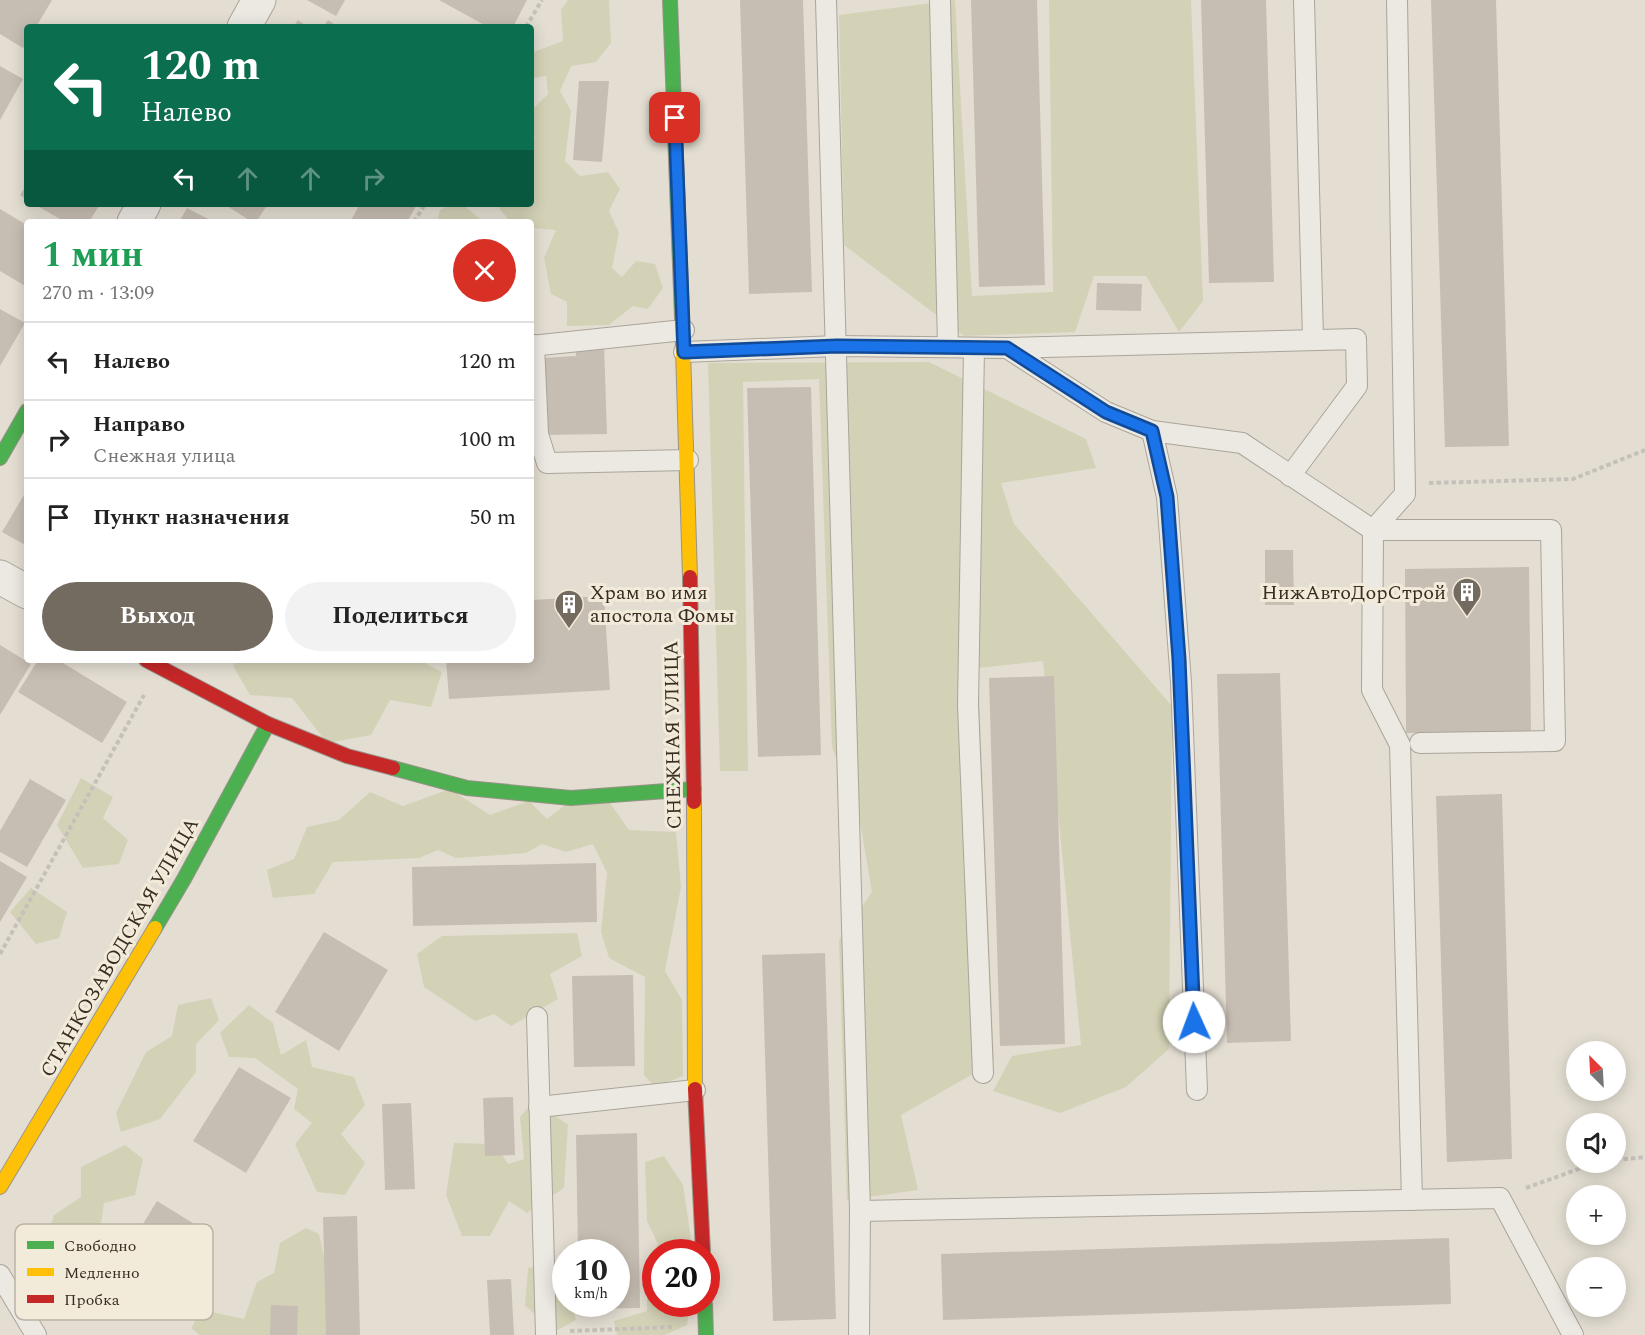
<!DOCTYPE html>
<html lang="ru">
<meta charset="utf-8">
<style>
body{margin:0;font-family:Spectral,serif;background:#f2f2f2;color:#222;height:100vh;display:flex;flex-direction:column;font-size:22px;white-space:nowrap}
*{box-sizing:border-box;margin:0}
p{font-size:20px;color:#767676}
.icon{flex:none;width:33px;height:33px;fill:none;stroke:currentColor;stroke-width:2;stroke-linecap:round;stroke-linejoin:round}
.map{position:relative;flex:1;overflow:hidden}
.panel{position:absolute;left:24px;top:219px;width:510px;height:444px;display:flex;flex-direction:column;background:#fff;border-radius:6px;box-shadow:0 3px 15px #0003}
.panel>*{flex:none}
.guide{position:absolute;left:24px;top:24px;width:510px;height:183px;border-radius:6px;box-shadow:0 3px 15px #0003;background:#0b6e4f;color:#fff;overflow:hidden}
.needle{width:39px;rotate:336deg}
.tools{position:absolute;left:1566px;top:1041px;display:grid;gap:12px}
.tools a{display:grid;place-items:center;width:60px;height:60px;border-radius:50%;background:#fff;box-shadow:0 3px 15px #0003;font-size:30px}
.speed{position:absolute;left:552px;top:1239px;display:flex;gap:12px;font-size:30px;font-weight:700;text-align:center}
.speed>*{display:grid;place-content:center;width:78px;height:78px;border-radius:50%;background:#fff;box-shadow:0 3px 15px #0003;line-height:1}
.speed small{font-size:15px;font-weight:400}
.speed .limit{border:9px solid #d22;background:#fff;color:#111}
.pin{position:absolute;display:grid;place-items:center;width:51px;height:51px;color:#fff;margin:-26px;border-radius:12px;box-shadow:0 3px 9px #0006}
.me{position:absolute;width:66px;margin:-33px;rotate:358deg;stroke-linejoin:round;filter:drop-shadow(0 0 4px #0008)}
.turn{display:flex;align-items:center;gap:21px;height:126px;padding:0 18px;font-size:27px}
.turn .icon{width:78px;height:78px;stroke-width:2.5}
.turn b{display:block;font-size:42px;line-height:51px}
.lanes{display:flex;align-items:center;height:57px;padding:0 18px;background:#0003;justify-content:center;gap:30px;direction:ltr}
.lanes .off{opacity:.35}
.round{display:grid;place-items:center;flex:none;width:63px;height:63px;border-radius:32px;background:#f2f2f2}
.head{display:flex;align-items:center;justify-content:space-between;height:102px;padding:0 18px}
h1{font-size:36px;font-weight:700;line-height:45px;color:#1e9e55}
.cta{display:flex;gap:12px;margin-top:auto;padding:12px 18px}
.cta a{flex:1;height:69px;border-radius:36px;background:#746b60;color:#fff;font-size:24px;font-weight:700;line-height:69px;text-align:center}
.cta a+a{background:#f2f2f2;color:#222}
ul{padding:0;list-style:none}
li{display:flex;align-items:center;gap:18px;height:78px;padding:0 18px;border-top:2px solid #e0e0e0}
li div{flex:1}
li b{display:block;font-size:22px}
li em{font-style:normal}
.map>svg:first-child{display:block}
</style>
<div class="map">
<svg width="1645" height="1335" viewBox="0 0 1645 1335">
<rect width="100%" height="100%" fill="#e4ded2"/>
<g fill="#d3d2b6">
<path d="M568 0H609L611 43 596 62 571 66 560 91 571 111 565 161 580 176 608 172 620 189 609 211 619 233 612 268 622 277 636 261 655 264 663 288 648 309 633 306 609 325 567 326V302L551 294 544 258 556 230 531 228V222H510L499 208 500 204H531V142L535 138 531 128V111L548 94 546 76 531 78V53L563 41 561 10Z"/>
<path d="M955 0 972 296 1053 292 1049 0H1191L1203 301 1179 332 1146 276H1094L1075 332 964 336 844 245 839 15Z"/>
<path d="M453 204H462L480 219V222H437L440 210Z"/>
<path d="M929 362 1086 439 1096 468 1001 483 1014 524 1172 706 1169 1049 1126 1087 1060 1113 993 1091 1012 1056 1081 1045 1043 661 978 668 994 1062 901 1115 918 1190 847 1200 839 940 872 892 860 822 832 747 819 379 743 382 748 771H720L708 363Z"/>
<path d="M238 660H419L442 672 431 707 390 700 371 735 327 743 292 698 250 695 233 666Z"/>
<path d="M81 778 113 797 103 818 128 840 119 864 83 868 57 825Z"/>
<path d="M450 789 490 815 529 801 547 819 569 802 608 800 629 830 676 832 681 887 665 971 682 1000 683 1076 655 1087 644 1075 645 977 609 958 601 932 607 873 593 844 566 852 542 844 526 853 456 858 438 850 419 858 333 862 314 894 273 898 267 870 294 859 307 827 339 820 370 792 403 806Z"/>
<path d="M31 888 67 912 59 938 36 944 10 912Z"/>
<path d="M577 933 582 956 550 974 558 999 511 1026 494 1014 475 1021 424 987 417 954 442 936Z"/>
<path d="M211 998 219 1020 196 1044V1072L160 1119 121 1132 116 1113 146 1052 172 1036 178 1005Z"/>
<path d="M249 1005 273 1023 281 1055 306 1040 312 1067 354 1077 365 1105 341 1134 365 1163 345 1195 317 1192 295 1144 312 1123 294 1109 298 1089 255 1058 229 1057 220 1033Z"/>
<path d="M534 1101 568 1125 564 1188 527 1213 509 1201 490 1236H462L446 1195 454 1143 495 1144 508 1164 524 1159 520 1117Z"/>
<path d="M125 1145 143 1159 135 1195 104 1203 98 1244 66 1275 68 1316 37 1310 22 1278 41 1256 54 1215 81 1197V1167Z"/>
<path d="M664 1156 683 1185 693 1252H656V1304H690L687 1325 665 1335H617L614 1321 647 1311V1259L658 1244 647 1221 645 1162Z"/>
<path d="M306 1228 319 1234 337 1317 330 1335H200L191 1328 202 1310 244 1319 257 1282 274 1273 280 1243Z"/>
<path d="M562 1263 565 1278 566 1304H572L576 1320 556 1331 525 1306 528 1268Z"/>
</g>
<g fill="#c7beb3">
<path d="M0 0H52L36 27H27V41L23 48 0 34Z"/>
<path d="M307 0H345L336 16Z"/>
<path d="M439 0H527L513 27H488Z"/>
<path d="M740 0H803L812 292 749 294Z"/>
<path d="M971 0H1037L1045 285 979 287Z"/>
<path d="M1201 0H1266L1274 282 1209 283Z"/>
<path d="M1431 0H1496L1509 446 1445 447Z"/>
<path d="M298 20 308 27H293Z"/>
<path d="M328 20 338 27H323Z"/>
<path d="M0 66 23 79 0 120Z"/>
<path d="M579 81H609L602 162 573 160Z"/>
<path d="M27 184V200L20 195Z"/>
<path d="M34 204H100L89 222H65Z"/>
<path d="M224 204H268L256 222H252Z"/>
<path d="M360 204H414L416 206 407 222H350Z"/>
<path d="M187 208 214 222H179Z"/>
<path d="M0 209 27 225V287L0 271Z"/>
<path d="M1097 283 1142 284 1141 311 1096 310Z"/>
<path d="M0 309 25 323 0 366Z"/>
<path d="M604 344 607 434 545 435 542 358 576 356 575 346Z"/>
<path d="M811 387 821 755 758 757 747 388Z"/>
<path d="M27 490V546L2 532Z"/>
<path d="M1265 550H1293L1294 605H1265Z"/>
<path d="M1529 567 1531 732 1406 733 1405 569Z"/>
<path d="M604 596 610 690 449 699 446 660H531V600Z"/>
<path d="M0 645 31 664 0 715Z"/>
<path d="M38 660H58L127 702 102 743 18 692Z"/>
<path d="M1280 673 1291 1041 1227 1043 1217 674Z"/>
<path d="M1054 676 1065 1044 1000 1046 989 678Z"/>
<path d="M30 779 66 800 27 867 0 852V831Z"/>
<path d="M1502 794 1512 1159 1447 1162 1436 796Z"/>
<path d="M0 861 27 877 0 922Z"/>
<path d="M596 863 597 922 413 926 412 867Z"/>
<path d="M324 932 388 970 339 1051 275 1012Z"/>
<path d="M825 953 836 1319 773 1321 762 955Z"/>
<path d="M633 975 635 1066 574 1067 572 976Z"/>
<path d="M239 1067 291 1098 246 1173 193 1141Z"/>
<path d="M513 1097 515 1155 485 1156 483 1098Z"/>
<path d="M411 1103 415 1189 385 1190 382 1104Z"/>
<path d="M637 1133 640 1308 580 1309 579 1304H616V1252H578L576 1135Z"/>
<path d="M157 1201 209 1233 163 1308 111 1276Z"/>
<path d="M357 1216 360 1335H326L323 1217Z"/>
<path d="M1449 1238 1451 1304 943 1320 941 1254Z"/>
<path d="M511 1279 514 1335H490L487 1280Z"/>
<path d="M271 1305 298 1306 297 1335H270Z"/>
</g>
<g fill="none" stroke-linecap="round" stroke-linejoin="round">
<g stroke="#aaa49a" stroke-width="22">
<g id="lane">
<path d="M826 0 860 1211 859 1335"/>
<path d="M940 0 948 346"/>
<path d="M1304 0 1313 339"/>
<path d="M534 345 538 434 547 463 688 460"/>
<path d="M531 346 684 330"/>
<path d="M974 348 968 705 983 1073"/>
<path d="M1007 348 1106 412 1152 431 1242 443 1373 530 1405 494 1397 0"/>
<path d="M684 352 837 346 1007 348 1356 339 1357 386 1290 476"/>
<path d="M1152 431 1167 497 1181 682 1197 1090"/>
<path d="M537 1017 546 1335"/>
<path d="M539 1107 695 1090"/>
<path d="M1412 1200 1400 745 1372 690 1373 530H1551L1555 741 1420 743"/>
<path d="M860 1211 1500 1198 1573 1335"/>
<path d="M0 1275 36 1335"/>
</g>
</g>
<g stroke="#aaa49a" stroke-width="35">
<g id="street">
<path d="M244 27 259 0"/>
<path d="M134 222 144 204"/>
<path d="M0 577 27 592"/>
</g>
</g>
<g stroke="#99938a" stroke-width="16">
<g id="fast">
<path d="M670 0 682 318"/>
<path d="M0 458 27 411"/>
<path d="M393 768 467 788 571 798 694 789"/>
<path d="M155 928 184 879 268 724"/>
<path d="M705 1304 706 1335"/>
</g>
</g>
<g stroke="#99938a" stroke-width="16">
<g id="slow">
<path d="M682 318 690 577"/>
<path d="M694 802 695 1089"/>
<path d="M0 1187 155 928"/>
</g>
</g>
<g stroke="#99938a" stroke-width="16">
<g id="jam">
<path d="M690 577 694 802"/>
<path d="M146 660 268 724 347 756 393 768"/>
<path d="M695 1089 703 1252"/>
</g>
</g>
<g stroke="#c5c0b9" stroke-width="4" stroke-dasharray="4.5 3" stroke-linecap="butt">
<path d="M526 27 542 0"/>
<path d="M414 222 425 204"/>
<path d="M1429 483 1573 479 1645 450"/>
<path d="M0 954 144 695"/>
<path d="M1616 1160 1645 1157"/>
<path d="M1526 1188 1598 1162"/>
<path d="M570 1331 674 1327"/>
</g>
<use href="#lane" stroke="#ece9e3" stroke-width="20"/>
<use href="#street" stroke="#ece9e3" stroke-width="33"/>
<use href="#fast" stroke="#4caf50" stroke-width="14"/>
<use href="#slow" stroke="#ffc107" stroke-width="14"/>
<use href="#jam" stroke="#c62828" stroke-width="14"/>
</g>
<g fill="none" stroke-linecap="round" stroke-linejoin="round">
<g stroke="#114b97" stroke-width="15">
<path id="route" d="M675 118 684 352 837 346 1007 348 1106 412 1152 431 1167 497 1179 659 1194 1022"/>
</g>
<use href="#route" stroke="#1a73e8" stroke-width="10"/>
</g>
<defs>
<g id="building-pin" transform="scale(1.5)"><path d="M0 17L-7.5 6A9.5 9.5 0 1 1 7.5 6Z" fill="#746b60" stroke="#f3ebda"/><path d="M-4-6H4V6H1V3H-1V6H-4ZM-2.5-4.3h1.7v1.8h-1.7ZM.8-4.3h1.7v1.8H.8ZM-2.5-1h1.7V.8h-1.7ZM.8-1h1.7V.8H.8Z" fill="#fff"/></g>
</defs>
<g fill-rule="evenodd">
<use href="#building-pin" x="1467" y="592"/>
<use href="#building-pin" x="569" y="604"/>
</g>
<g text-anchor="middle" stroke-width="6" stroke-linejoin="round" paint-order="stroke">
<g font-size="20" fill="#382d23" stroke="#f3ebda" text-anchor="start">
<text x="590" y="599">Храм во имя<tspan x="590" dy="23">апостола Фомы</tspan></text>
<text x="1446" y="599" text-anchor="end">НижАвтоДорСтрой</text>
</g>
<g font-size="20" fill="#382d23" stroke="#f3ebda">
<text transform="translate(672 735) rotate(-91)" y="7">СНЕЖНАЯ УЛИЦА</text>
<text transform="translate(119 947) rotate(-60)" y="7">СТАНКОЗАВОДСКАЯ УЛИЦА</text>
</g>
</g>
<rect x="15" y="1224" width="198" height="96" rx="9" fill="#f3ebda" stroke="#bbb2a3" stroke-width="1.5"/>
<rect x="27" y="1241" width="27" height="8" fill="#4caf50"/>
<rect x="27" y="1268" width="27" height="8" fill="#ffc107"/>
<rect x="27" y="1295" width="27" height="8" fill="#c62828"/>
<g font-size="16" fill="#382d23">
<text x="64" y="1251">Свободно</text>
<text x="64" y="1278">Медленно</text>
<text x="64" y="1305">Пробка</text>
</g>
</svg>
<div class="tools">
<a><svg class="needle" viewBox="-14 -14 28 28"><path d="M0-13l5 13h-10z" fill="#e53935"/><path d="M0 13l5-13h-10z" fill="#767676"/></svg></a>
<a><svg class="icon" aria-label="sound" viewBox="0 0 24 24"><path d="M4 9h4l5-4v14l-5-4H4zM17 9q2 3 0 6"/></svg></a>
<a>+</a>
<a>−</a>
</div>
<div class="speed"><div>10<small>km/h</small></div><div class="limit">20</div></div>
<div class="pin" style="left:675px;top:118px;background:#d93025"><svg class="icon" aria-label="arrive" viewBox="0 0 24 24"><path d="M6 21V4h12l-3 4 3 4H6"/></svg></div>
<svg class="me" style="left:1194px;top:1022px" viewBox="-20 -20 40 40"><circle r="19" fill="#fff"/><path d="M0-13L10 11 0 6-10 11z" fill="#1a73e8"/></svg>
<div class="guide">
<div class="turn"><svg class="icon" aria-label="left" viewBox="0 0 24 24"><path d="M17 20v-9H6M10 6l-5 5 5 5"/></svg><div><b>120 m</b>Налево</div></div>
<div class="lanes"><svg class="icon" aria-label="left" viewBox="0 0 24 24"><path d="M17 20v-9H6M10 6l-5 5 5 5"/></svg><svg class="icon off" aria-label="ahead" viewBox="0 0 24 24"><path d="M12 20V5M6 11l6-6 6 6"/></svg><svg class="icon off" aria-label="ahead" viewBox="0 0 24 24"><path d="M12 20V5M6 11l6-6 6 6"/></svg><svg class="icon off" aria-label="right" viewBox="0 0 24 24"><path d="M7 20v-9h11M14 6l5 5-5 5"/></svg></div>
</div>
<section class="panel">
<div class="head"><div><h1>1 мин</h1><p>270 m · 13:09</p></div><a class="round" style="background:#d93025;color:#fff"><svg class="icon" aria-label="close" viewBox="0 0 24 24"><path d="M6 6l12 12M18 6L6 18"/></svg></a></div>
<ul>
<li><svg class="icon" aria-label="left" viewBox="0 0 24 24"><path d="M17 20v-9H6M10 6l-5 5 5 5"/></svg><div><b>Налево</b></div><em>120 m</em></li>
<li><svg class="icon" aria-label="right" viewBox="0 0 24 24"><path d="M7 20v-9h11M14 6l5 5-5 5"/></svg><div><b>Направо</b><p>Снежная улица</p></div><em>100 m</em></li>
<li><svg class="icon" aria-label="arrive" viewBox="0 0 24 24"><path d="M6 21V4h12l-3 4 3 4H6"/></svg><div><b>Пункт назначения</b></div><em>50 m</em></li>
</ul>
<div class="cta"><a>Выход</a><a>Поделиться</a></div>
</section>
</div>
